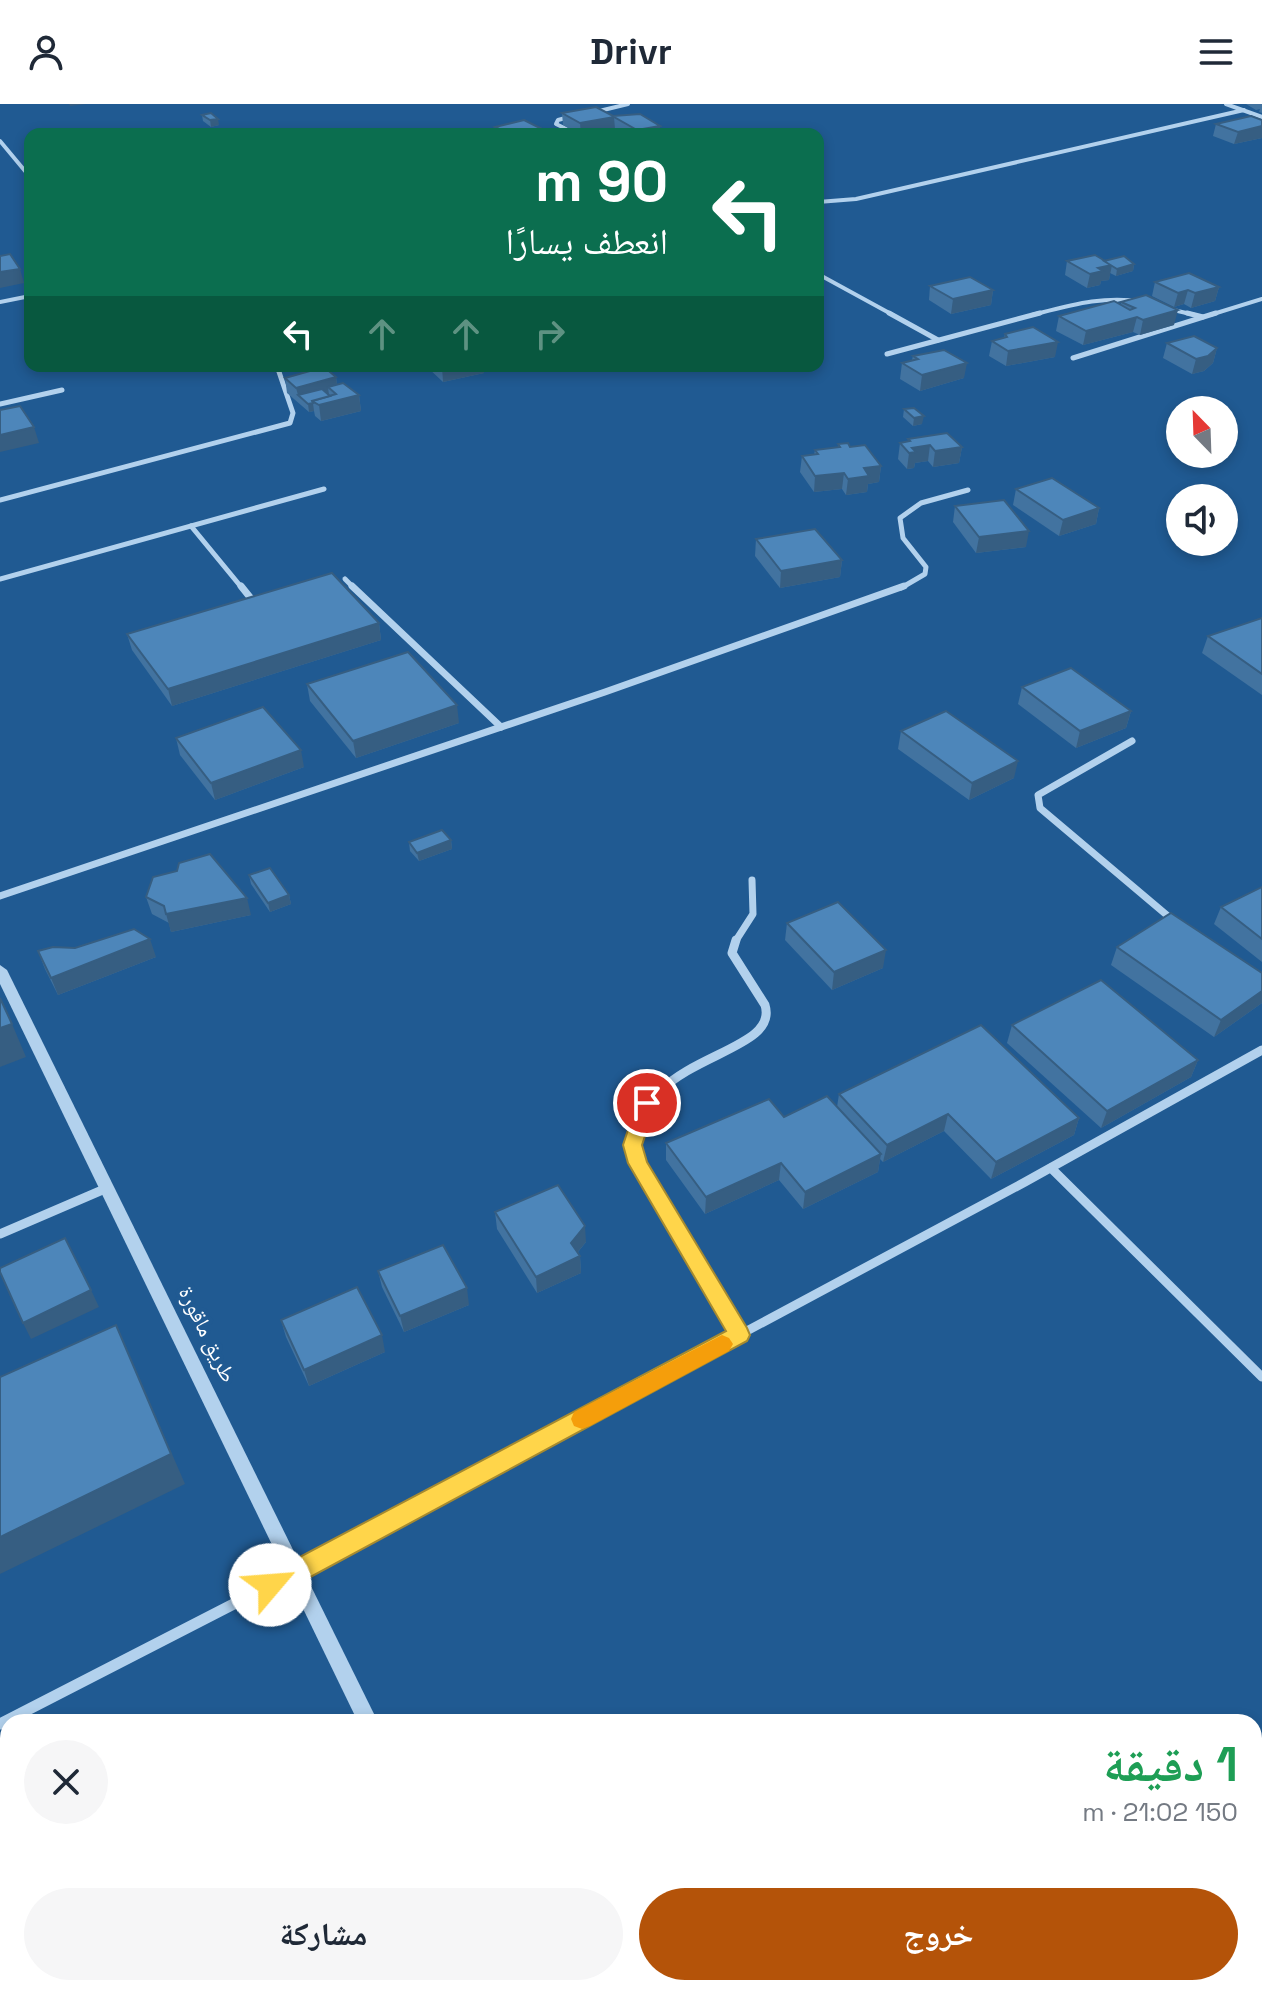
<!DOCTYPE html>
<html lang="ar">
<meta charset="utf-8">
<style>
body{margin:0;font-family:"Space Grotesk","Noto Naskh Arabic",sans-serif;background:#f6f6f7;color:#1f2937;direction:rtl;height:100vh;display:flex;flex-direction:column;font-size:30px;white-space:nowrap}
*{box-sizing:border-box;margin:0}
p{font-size:26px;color:#747a83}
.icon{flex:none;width:44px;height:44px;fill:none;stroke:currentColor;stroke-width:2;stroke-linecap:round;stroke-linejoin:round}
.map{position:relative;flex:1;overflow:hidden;direction:ltr}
.side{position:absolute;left:0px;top:1610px;width:1262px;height:282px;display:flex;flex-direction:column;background:#fff;border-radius:24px 24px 0 0;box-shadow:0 4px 12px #0003;direction:rtl}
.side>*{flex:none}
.guide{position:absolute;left:24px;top:24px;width:800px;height:244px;border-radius:16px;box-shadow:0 4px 12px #0003;direction:rtl;background:#0b6e4f;color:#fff;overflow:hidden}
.needle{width:52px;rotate:337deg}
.buttons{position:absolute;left:1166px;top:292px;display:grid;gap:16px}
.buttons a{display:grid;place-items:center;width:72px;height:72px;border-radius:50%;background:#fff;box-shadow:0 4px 12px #0003;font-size:40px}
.pin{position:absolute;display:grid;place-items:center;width:68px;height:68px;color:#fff;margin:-34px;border:4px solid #fff;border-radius:50%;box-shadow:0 2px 8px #0007}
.me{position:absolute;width:88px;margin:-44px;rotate:63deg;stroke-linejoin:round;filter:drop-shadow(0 0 6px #0008)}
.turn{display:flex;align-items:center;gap:28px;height:168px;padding:0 24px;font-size:36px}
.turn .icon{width:104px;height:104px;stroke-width:2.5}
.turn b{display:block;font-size:56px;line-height:68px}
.lanes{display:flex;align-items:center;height:76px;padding:0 24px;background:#0003;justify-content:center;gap:40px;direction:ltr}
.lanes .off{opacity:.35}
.round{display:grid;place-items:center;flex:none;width:84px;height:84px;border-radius:42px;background:#f6f6f7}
.overview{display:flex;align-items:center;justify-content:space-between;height:136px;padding:0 24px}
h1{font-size:48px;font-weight:800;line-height:60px;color:#1e9e55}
.primary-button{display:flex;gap:16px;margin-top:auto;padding:16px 24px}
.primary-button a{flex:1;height:92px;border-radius:48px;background:#b45309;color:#fff;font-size:32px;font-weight:800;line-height:92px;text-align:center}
.primary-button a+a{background:#f6f6f7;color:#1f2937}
header{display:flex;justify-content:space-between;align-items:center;height:104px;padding:0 24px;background:#fff;font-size:36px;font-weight:800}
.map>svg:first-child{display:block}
</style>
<header><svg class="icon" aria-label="menu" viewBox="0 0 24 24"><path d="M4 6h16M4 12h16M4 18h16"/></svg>Drivr<svg class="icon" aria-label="person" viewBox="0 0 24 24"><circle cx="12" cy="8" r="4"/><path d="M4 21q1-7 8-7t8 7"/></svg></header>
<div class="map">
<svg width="1262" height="1891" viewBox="0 0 1262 1891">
<rect width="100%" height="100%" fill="#205a92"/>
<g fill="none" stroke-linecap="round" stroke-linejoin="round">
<g stroke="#b2d1ed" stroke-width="4">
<path d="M1226 0 1262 13"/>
<path d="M595 8 628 0"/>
<path d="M573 12 558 16 556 20 577 30"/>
<path d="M0 37 30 73"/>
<path d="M818 98 856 95 1244 6"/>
<path d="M818 170 893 211"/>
<path d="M0 198 30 192"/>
<path d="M1169 205 1195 211"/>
<path d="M1032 211C1071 201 1104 191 1144 198"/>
<path d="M1210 211 1262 195"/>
</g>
<g stroke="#b2d1ed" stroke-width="5">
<path d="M889 209 938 236"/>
<path d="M1187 209 1203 213"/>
<path d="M887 250 1040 209"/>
<path d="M1073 254 1216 209"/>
<path d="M0 300 62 286"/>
<path d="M0 396 290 319 293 309 277 262"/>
<path d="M191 422 242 484"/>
<path d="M0 475 324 385"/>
<path d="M345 475 354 484"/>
<path d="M901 484 925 470 926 463 903 434 900 414 921 399 968 386"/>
</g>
<g stroke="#b2d1ed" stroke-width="7">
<path d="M241 482 253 497"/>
<path d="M352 482 501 623"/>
<path d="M1132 637 1038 691 1040 704 1175 818"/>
<path d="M0 792 605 588 904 482"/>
<path d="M735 838 753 810 752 776"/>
</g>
<g stroke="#b2d1ed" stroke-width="9">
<path d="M736 836 732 849 765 901C782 956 621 949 638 1056 640 1071 656 1090 664 1104 689 1146 714 1189 739 1231"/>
<path d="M1051 1064 1262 1273"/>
<path d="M0 1130 107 1084"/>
<path d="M616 1297 1025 1078 1262 946"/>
</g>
<path stroke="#b2d1ed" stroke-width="11" d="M0 1620 296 1468 620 1295"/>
<g fill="#b2d1ed" fill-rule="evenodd">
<path d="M0 861 7 866 378 1618H358L0 880Z"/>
<path d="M477 1884H499L502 1891H480Z"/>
</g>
</g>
<g fill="#4273a0">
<path d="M1246 0H1262V9L1259 8 1260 5 1256 6Z"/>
<path d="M562 9 613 12 660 22V30H622L615 25 589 30H578L563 21Z"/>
<path d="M202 11 219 21 211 23 203 17Z"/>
<path d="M1262 16V34L1234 40 1213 32 1216 20Z"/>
<path d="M495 23 542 30H496Z"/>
<path d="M1067 157H1104L1134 160 1133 167 1116 172 1110 169 1109 176 1101 177 1100 181 1087 184 1065 171Z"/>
<path d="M1155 178 1219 183 1215 197 1191 204 1184 200 1174 203 1152 192Z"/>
<path d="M930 182 993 186 991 201 951 210 929 196Z"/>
<path d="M1121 198 1174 221 1140 231 1133 228 1083 241 1056 227 1059 212 1121 201Z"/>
<path d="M1005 230 1055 253 1006 262 989 252 992 237 1004 234Z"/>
<path d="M1167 239 1217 244 1213 259 1204 267 1192 270 1163 254Z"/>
<path d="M913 252 964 274 920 287 900 275 902 259 912 256Z"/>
<path d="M426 262H484V269L443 278Z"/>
<path d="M336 273 337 281 359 291 361 307 321 317 315 312 314 307 309 308 287 289 285 274Z"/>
<path d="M904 305 922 320 913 322 903 313Z"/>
<path d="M908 335 962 343 959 359 933 363 928 357 915 359 914 364 907 365 898 355 900 339 908 338Z"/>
<path d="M838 340 850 343 881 362 879 378 868 380 867 388 846 391 842 385 814 388 800 368 802 352 814 351 815 346 838 343Z"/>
<path d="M1016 385 1099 404 1096 420 1059 432 1013 401Z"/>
<path d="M955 402 1026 443 976 449 953 418Z"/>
<path d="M756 435 842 456 840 473 780 484 755 452Z"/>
<path d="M1262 514V591L1202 549 1208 532Z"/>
<path d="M379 519 381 536 172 602 132 546 127 530Z"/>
<path d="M307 580 459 619 356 654 310 597Z"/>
<path d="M1022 583 1131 607 1126 624 1076 644 1018 600Z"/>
<path d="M901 627 1014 674 969 696 898 645Z"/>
<path d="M176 634 304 663 215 696 180 651Z"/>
<path d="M451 736 452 745 419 757 410 747 409 738Z"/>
<path d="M249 771 289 791 291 800 270 808 251 780Z"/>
<path d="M1262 783V858L1214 820 1221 803Z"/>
<path d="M146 793 251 811 171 828 169 819 152 810Z"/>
<path d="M787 819 883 864 832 886 785 836Z"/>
<path d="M1117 843 1262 869V899L1214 933 1111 861Z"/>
<path d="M38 847 156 853 58 891 45 865Z"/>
<path d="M1012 921 1198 956 1191 973 1101 1024 1007 939Z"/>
<path d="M839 990 1079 1014 1074 1031 991 1075 944 1027 883 1058 880 1055 878 1068 803 1105 779 1076 705 1110 666 1056V1039L784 1013 837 1003Z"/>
<path d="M495 1108 586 1138 578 1148 580 1152 581 1169 537 1189 497 1125Z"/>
<path d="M378 1167 469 1201 404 1228 382 1183Z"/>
<path d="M281 1216 385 1248 309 1282 286 1233Z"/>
<path d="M1262 1716V1891H1220L1215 1884H1254V1724Z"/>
<path d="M1073 1884H1200L1204 1891H1077Z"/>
</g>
<g fill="#365e82">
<path d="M69 0H86L70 2Z"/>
<path d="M614 13 615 25 589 30H581L580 19Z"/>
<path d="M218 15 219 21 211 23 210 16Z"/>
<path d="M660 22V30H637V26Z"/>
<path d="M1262 22V34L1234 40 1238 28Z"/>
<path d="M542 25V30H521Z"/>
<path d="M1134 160 1133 167 1116 172 1117 165Z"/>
<path d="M1112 161 1109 176 1101 177 1100 181 1087 184 1090 170 1098 164Z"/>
<path d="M20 165 24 179 0 184V168Z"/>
<path d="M1219 183 1215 197 1191 204 1195 189Z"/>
<path d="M993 186 991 201 951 210 953 195Z"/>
<path d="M1188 186 1184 200 1174 203 1178 189Z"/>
<path d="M1178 206 1174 221 1140 231 1143 216Z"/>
<path d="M1137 213 1133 228 1083 241 1086 227Z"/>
<path d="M1058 238 1055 253 1006 262 1008 247Z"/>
<path d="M1217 244 1213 259 1204 267 1192 270 1196 255Z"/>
<path d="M967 259 964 274 920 287 922 271Z"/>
<path d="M446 262H484V269L443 278 442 263Z"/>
<path d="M336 273 338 288 328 283 329 291H298L296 284Z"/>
<path d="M359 291 361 307 321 317 319 301Z"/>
<path d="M313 299 314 307 309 308 308 300Z"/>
<path d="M924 312 922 320 913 322 914 314Z"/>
<path d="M34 323 39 339 0 348V331Z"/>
<path d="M930 341 928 357 915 359 914 364 907 365 909 349 912 344Z"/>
<path d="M962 343 959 359 933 363 935 347Z"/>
<path d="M881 362 879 378 868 380 867 388 846 391 848 375 864 364Z"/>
<path d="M844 369 842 385 814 388 815 372Z"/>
<path d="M1099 404 1096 420 1059 432 1063 416Z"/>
<path d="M1029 427 1026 443 976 449 979 433Z"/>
<path d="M842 456 840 473 780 484 781 467Z"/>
<path d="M379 519 381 536 172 602 168 585Z"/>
<path d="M457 601 459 619 356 654 353 637Z"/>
<path d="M1131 607 1126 624 1076 644 1080 627Z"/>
<path d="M301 646 304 663 215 696 211 679Z"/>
<path d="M1018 657 1014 674 969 696 972 679Z"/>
<path d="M451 736 452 745 419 757 417 749Z"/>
<path d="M289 791 291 800 270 808 268 799Z"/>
<path d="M247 794 251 811 171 828 166 810Z"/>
<path d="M150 835 156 853 58 891 51 874Z"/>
<path d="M886 846 883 864 832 886 834 868Z"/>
<path d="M1262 887V899L1214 933 1221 916Z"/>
<path d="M12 920 26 953 0 963V924Z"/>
<path d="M1198 956 1191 973 1101 1024 1107 1007Z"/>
<path d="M948 1010 944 1027 883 1058 887 1041Z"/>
<path d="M1079 1014 1074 1031 991 1075 996 1058Z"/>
<path d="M881 1050 878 1068 803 1105 805 1088Z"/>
<path d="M781 1059 779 1076 705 1110 706 1093Z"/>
<path d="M585 1122 586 1138 572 1155 571 1139Z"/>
<path d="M580 1152 581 1169 537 1189 536 1173Z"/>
<path d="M467 1184 469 1201 404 1228 400 1212Z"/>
<path d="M91 1186 99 1203 31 1235 23 1219Z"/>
<path d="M116 1221 185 1380 0 1470V1433Z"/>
<path d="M382 1231 385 1248 309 1282 304 1266Z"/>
</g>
<g fill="#4d86ba" stroke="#365e82" stroke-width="2">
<path d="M596 3 613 12 640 10 660 22 637 26 614 13 580 19 562 9Z"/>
<path d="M211 9 218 15 210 16 202 11Z"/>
<path d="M1251 12 1262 16V22L1238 28 1216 20Z"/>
<path d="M524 16 542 25 521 30H510L495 23Z"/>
<path d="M10 150 20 165 0 168V152Z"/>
<path d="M1095 151 1112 161 1098 164 1103 167 1090 170 1067 157Z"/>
<path d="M1124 152 1134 160 1117 165 1104 157Z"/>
<path d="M1189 169 1219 183 1195 189 1188 186 1178 189 1155 178Z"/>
<path d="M970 173 993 186 953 195 930 182Z"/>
<path d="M1146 191 1178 206 1143 216 1137 213 1086 227 1059 212 1114 197 1130 206 1135 204 1121 198Z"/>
<path d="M1033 223 1058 238 1008 247 992 237 1007 233 1005 230Z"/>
<path d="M1194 232 1217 244 1208 252 1196 255 1167 239Z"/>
<path d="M944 246 967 259 922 271 902 259 918 255 913 252Z"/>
<path d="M324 263 336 273 296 284 285 274Z"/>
<path d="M343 279 359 291 319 301 312 297 336 290 328 283Z"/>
<path d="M322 285 330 292 312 297 313 299 308 300 298 291Z"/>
<path d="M20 302 34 323 0 331V306Z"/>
<path d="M914 304 924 312 914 314 904 305Z"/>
<path d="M947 329 962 343 935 347 930 341 912 344 916 348 909 349 900 339 910 337 908 335Z"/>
<path d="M848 339 850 343 865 341 881 362 864 364 869 372 848 375 844 369 815 372 802 352 818 350 815 346 840 343 838 340Z"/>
<path d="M1052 374 1099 404 1063 416 1016 385Z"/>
<path d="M1004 396 1029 427 979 433 955 402Z"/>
<path d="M815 425 842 456 781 467 756 435Z"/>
<path d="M332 469 379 519 168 585 127 530Z"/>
<path d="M1262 514V570L1208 532Z"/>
<path d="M408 548 457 601 353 637 307 580Z"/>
<path d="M1071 564 1131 607 1080 627 1022 583Z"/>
<path d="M263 603 301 646 211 679 176 634Z"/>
<path d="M946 607 1018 657 972 679 901 627Z"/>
<path d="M442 726 451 736 417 749 409 738Z"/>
<path d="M210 750 247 794 166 810 164 802 146 793 153 773 177 767 179 759Z"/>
<path d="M270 764 289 791 268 799 249 771Z"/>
<path d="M1262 783V835L1221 803Z"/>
<path d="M838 798 886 846 834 868 787 819Z"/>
<path d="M1171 809 1262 869V887L1221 916 1117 843Z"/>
<path d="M134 825 150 835 51 874 38 847 53 843 75 844Z"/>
<path d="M1101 876 1198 956 1107 1007 1012 921Z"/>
<path d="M0 894 12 920 0 924Z"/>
<path d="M981 921 1079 1014 996 1058 948 1010 887 1041 839 990Z"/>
<path d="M827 992 881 1050 805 1088 781 1059 706 1093 666 1039 769 995 784 1013Z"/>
<path d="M558 1081 585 1122 571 1139 580 1152 536 1173 495 1108Z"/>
<path d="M65 1134 91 1186 23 1219 0 1168V1164Z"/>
<path d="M443 1141 467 1184 400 1212 378 1167Z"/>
<path d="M357 1183 382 1231 304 1266 281 1216Z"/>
<path d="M116 1221 171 1350 0 1433V1273Z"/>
<path d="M1262 1723V1891H1246L1241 1884H1254V1728Z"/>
<path d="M1087 1884H1200L1204 1891H1091Z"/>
</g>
<path fill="#ffd54a" stroke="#a68a30" stroke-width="2" d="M647 992 656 999 642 1041 647 1058 747 1224 750 1231 747 1237 279 1490 270 1493 262 1490 258 1481 262 1473 726 1227 628 1059 623 1041 637 999Z"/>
<path fill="#f59e0b" d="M722 1231 729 1234 733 1240 729 1247 590 1322 582 1325 574 1322 571 1315 574 1308Z"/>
<g text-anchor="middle" stroke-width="8" stroke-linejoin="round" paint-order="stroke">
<g font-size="22" fill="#fff" stroke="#205a92">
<text transform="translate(208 1230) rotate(64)" y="8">طريق ماقورة</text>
</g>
</g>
</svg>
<div class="buttons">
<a><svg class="needle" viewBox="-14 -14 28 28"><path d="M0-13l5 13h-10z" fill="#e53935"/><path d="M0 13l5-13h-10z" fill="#747a83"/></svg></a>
<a><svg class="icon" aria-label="sound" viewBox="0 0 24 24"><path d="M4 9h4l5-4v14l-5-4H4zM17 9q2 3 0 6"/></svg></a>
</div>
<div class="pin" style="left:647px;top:999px;background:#d93025"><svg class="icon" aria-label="arrive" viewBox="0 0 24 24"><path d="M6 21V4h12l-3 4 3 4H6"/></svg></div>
<svg class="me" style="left:270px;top:1481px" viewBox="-20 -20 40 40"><circle r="19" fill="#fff"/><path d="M0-13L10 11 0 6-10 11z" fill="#ffd54a"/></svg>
<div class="guide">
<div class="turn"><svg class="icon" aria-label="left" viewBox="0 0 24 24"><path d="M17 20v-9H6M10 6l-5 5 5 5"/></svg><div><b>90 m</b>انعطف يسارًا</div></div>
<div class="lanes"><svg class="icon" aria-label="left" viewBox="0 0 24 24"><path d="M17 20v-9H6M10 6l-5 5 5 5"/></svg><svg class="icon off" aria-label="ahead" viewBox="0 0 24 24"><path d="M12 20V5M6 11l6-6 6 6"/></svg><svg class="icon off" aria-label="ahead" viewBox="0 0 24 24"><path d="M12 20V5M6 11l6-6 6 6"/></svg><svg class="icon off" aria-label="right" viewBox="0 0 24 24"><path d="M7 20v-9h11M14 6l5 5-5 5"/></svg></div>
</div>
<section class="side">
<div class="overview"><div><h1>1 دقيقة</h1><p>150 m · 21:02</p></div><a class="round"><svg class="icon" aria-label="close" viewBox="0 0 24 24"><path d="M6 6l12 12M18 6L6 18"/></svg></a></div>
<div class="primary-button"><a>خروج</a><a>مشاركة</a></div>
</section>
</div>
